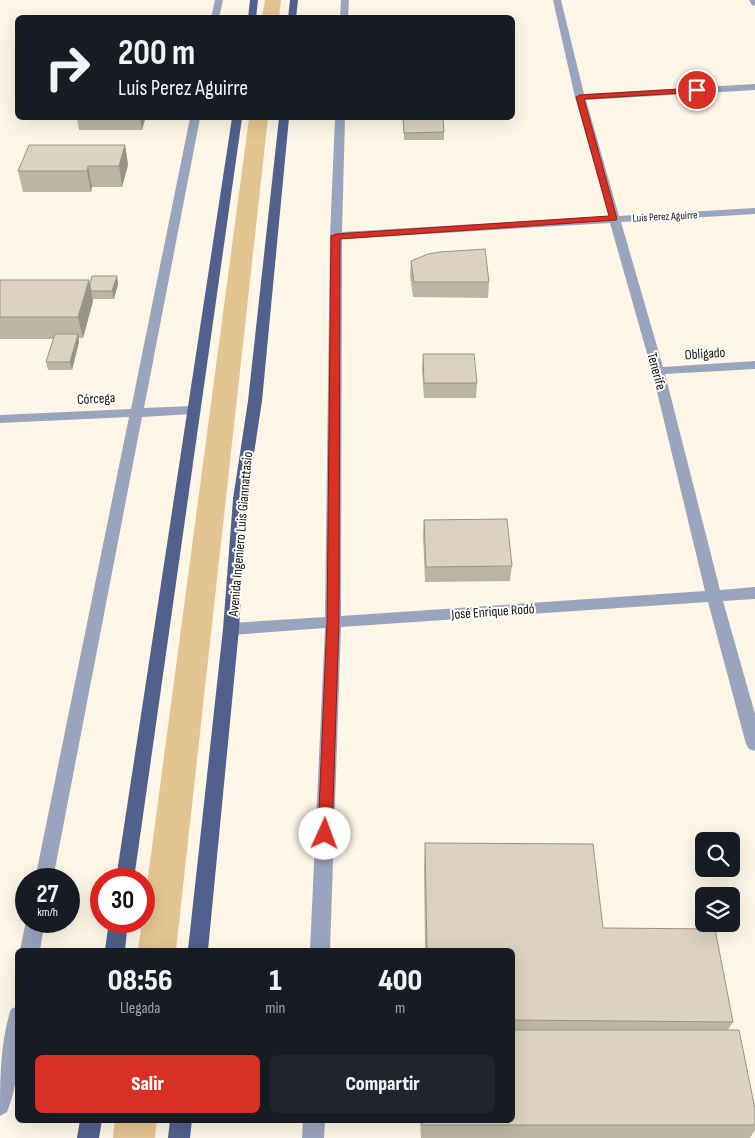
<!DOCTYPE html>
<html lang="es">
<meta charset="utf-8">
<style>
body{margin:0;font-family:"Sofia Sans Condensed",sans-serif;background:#20242c;color:#f1f3f6;height:100vh;display:flex;flex-direction:column;font-size:19px;white-space:nowrap}
*{box-sizing:border-box;margin:0}
p{font-size:16px;color:#9ea1a6}
.icon{flex:none;width:28px;height:28px;fill:none;stroke:currentColor;stroke-width:2;stroke-linecap:round;stroke-linejoin:round}
.map{position:relative;flex:1;overflow:hidden}
.details{position:absolute;left:15px;top:948px;width:500px;height:175px;display:flex;flex-direction:column;background:#171b24;border-radius:8px;box-shadow:0 5px 20px #0002}
.details>*{flex:none}
.banner{position:absolute;left:15px;top:15px;width:500px;height:105px;border-radius:8px;box-shadow:0 5px 20px #0002;background:#171b24;color:#f1f3f6;overflow:hidden}
.buttons{position:absolute;left:695px;top:832px;display:grid;gap:10px}
.buttons a{display:grid;place-items:center;width:45px;height:45px;border-radius:8px;background:#171b24;box-shadow:0 5px 20px #0002;font-size:25px}
.speed{position:absolute;left:15px;top:868px;display:flex;gap:10px;font-size:25px;font-weight:700;text-align:center}
.speed>*{display:grid;place-content:center;width:65px;height:65px;border-radius:50%;background:#171b24;box-shadow:0 5px 20px #0002;line-height:1}
.speed small{font-size:12px;font-weight:400}
.speed .limit{border:8px solid #d22;background:#fff;color:#111}
.pin{position:absolute;display:grid;place-items:center;width:42px;height:42px;color:#fff;margin:-21px;border:2px solid #fff;border-radius:50%;box-shadow:0 1px 5px #0007}
.me{position:absolute;width:55px;margin:-28px;rotate:2deg;stroke-linejoin:round;filter:drop-shadow(0 0 4px #0008)}
.turn{display:flex;align-items:center;gap:18px;height:105px;padding:0 20px;font-size:22px}
.turn .icon{width:65px;height:65px;stroke-width:2.5}
.turn b{display:block;font-size:35px;line-height:42px}
.eta{display:flex;justify-content:space-evenly;align-items:center;height:85px;text-align:center}
.eta b{font-size:30px;font-weight:800;line-height:35px}
.primary-button{display:flex;gap:10px;margin-top:auto;padding:10px 20px}
.primary-button a{flex:1;height:58px;border-radius:8px;background:#d93025;color:#fff;font-size:20px;font-weight:800;line-height:58px;text-align:center}
.primary-button a+a{background:#20242c;color:#f1f3f6}
.map>svg:first-child{display:block}
</style>
<div class="map">
<svg width="755" height="1138" viewBox="0 0 755 1138">
<rect width="100%" height="100%" fill="#fef6e6"/>
<g fill="#e3c591">
<path d="M265 0H281L279 17H262Z"/>
<path d="M249 118H268L176 950H138L142 921H144V907Z"/>
<path d="M115 1120H157L155 1138H113Z"/>
</g>
<g fill="none" stroke-linecap="round" stroke-linejoin="round">
<g fill="#9ba4be" fill-rule="evenodd">
<path d="M215 0H223L219 18H211Z"/>
<path d="M341 0H349L348 18H340Z"/>
<path d="M553 0H561L584 94 755 84V90L586 100 619 216 755 208V214L621 222 663 367 755 361V369L665 374 720 590 755 587V599L723 601 755 714V751L749 749 746 744 708 602 341 627 330 950H310L325 628 231 635 225 633 223 629 225 625 231 623 325 617 330 236 335 118H345L342 232 609 216 575 97ZM610 223 652 371 705 591 341 616 342 239Z"/>
<path d="M749 0H755V6L752 5Z"/>
<path d="M190 118H200L144 408 193 406 200 410 193 414 142 417 53 879H35L129 417 0 423V415L131 409Z"/>
<path d="M26 921H45L40 950H20Z"/>
<path d="M18 1006C18 1041 21 1079 7 1112L0 1116C0 1080 0 1042 11 1009Z"/>
<path d="M303 1120H325L324 1138H302Z"/>
</g>
<g fill="#51608c" fill-rule="evenodd">
<path d="M250 0H258L256 18H248Z"/>
<path d="M290 0H298L296 18H288Z"/>
<path d="M232 118H242L134 879H116Z"/>
<path d="M279 118H289L262 401 247 499 239 629 208 950H188L223 629 233 499 248 401Z"/>
<path d="M109 921H128L125 950H105Z"/>
<path d="M80 1120H102L99 1138H77Z"/>
<path d="M170 1120H192L190 1138H168Z"/>
</g>
</g>
<g fill="#bdb5a4">
<path d="M77 118H145V119L142 130H79Z"/>
<path d="M403 118 444 132V140H404Z"/>
<path d="M125 145 128 165 122 187H92L91 192H23L18 171Z"/>
<path d="M411 261 489 282 488 298 413 297 410 276Z"/>
<path d="M117 276 118 284 114 299H93V301L83 338H79V342L72 370H48L46 362 53 339H0V280H89L90 285Z"/>
<path d="M423 354 477 383 476 398H424L422 369Z"/>
<path d="M424 520 512 566 510 581 425 582 423 535Z"/>
<path d="M425 843 603 928 733 1022 728 1030 755 1125V1130L750 1138H421L420 1120H512V950H425L424 868Z"/>
</g>
<g fill="#9a9386">
<path d="M140 118H145V119L142 130Z"/>
<path d="M125 145 128 165 122 187 119 166Z"/>
<path d="M88 166 92 187 91 192 87 171Z"/>
<path d="M117 276 118 284 114 299 112 291Z"/>
<path d="M89 280 93 301 83 338 78 317Z"/>
<path d="M78 334 79 342 72 370 70 362Z"/>
</g>
<g fill="#dcd2bf" stroke="#9a9386">
<path d="M403 118H443L444 132 404 133Z"/>
<path d="M29 145H125L119 166H88L87 171H18Z"/>
<path d="M485 249 489 282H414L411 261 428 254 440 252Z"/>
<path d="M92 276H117L112 291H91L90 285Z"/>
<path d="M0 280H89L78 317H0Z"/>
<path d="M55 334H78L70 362H46Z"/>
<path d="M423 354H474L477 383H424Z"/>
<path d="M507 519 512 566 426 567 424 520Z"/>
<path d="M425 843 593 844 603 928 715 929 733 1022 512 1020V950H427Z"/>
<path d="M512 1030H739L755 1109V1125H422V1120H512Z"/>
</g>
<path fill="#d93025" stroke="#8d1f18" d="M697 88 700 90 699 92 584 99 617 219 616 220 340 239 339 621 332 834 330 838 325 840 320 838 318 834 327 621 331 236 336 234 609 216 576 97 580 95Z"/>
<g text-anchor="middle" stroke-width="4" stroke-linejoin="round" paint-order="stroke">
<g font-size="11" fill="#120f08" stroke="#fff">
<text transform="translate(665 216) rotate(-3)" y="4">Luis Perez Aguirre</text>
</g>
<g font-size="14" fill="#120f08" stroke="#fff">
<text transform="translate(705 353) rotate(-4)" y="5">Obligado</text>
<text transform="translate(657 371) rotate(75)" y="5">Tenerife</text>
<text transform="translate(96 398) rotate(-3)" y="5">Córcega</text>
<text transform="translate(240 534) rotate(-85)" y="5">Avenida Ingeniero Luis Giannattasio</text>
<text transform="translate(493 611) rotate(-4)" y="5">José Enrique Rodó</text>
</g>
</g>
</svg>
<div class="buttons">
<a><svg class="icon" aria-label="search" viewBox="0 0 24 24"><circle cx="10" cy="10" r="6"/><path d="M15 15l6 6"/></svg></a>
<a><svg class="icon" aria-label="layers" viewBox="0 0 24 24"><path d="M12 4l9 5-9 5-9-5zM3 14l9 5 9-5"/></svg></a>
</div>
<div class="speed"><div>27<small>km/h</small></div><div class="limit">30</div></div>
<div class="pin" style="left:697px;top:90px;background:#d93025"><svg class="icon" aria-label="arrive" viewBox="0 0 24 24"><path d="M6 21V4h12l-3 4 3 4H6"/></svg></div>
<svg class="me" style="left:325px;top:834px" viewBox="-20 -20 40 40"><circle r="19" fill="#fff"/><path d="M0-13L10 11 0 6-10 11z" fill="#d93025"/></svg>
<div class="banner">
<div class="turn"><svg class="icon" aria-label="right" viewBox="0 0 24 24"><path d="M7 20v-9h11M14 6l5 5-5 5"/></svg><div><b>200 m</b>Luis Perez Aguirre</div></div>
</div>
<section class="details">
<div class="eta">
<div><b>08:56</b><p>Llegada</p></div>
<div><b>1</b><p>min</p></div>
<div><b>400</b><p>m</p></div>
</div>
<div class="primary-button"><a>Salir</a><a>Compartir</a></div>
</section>
</div>
